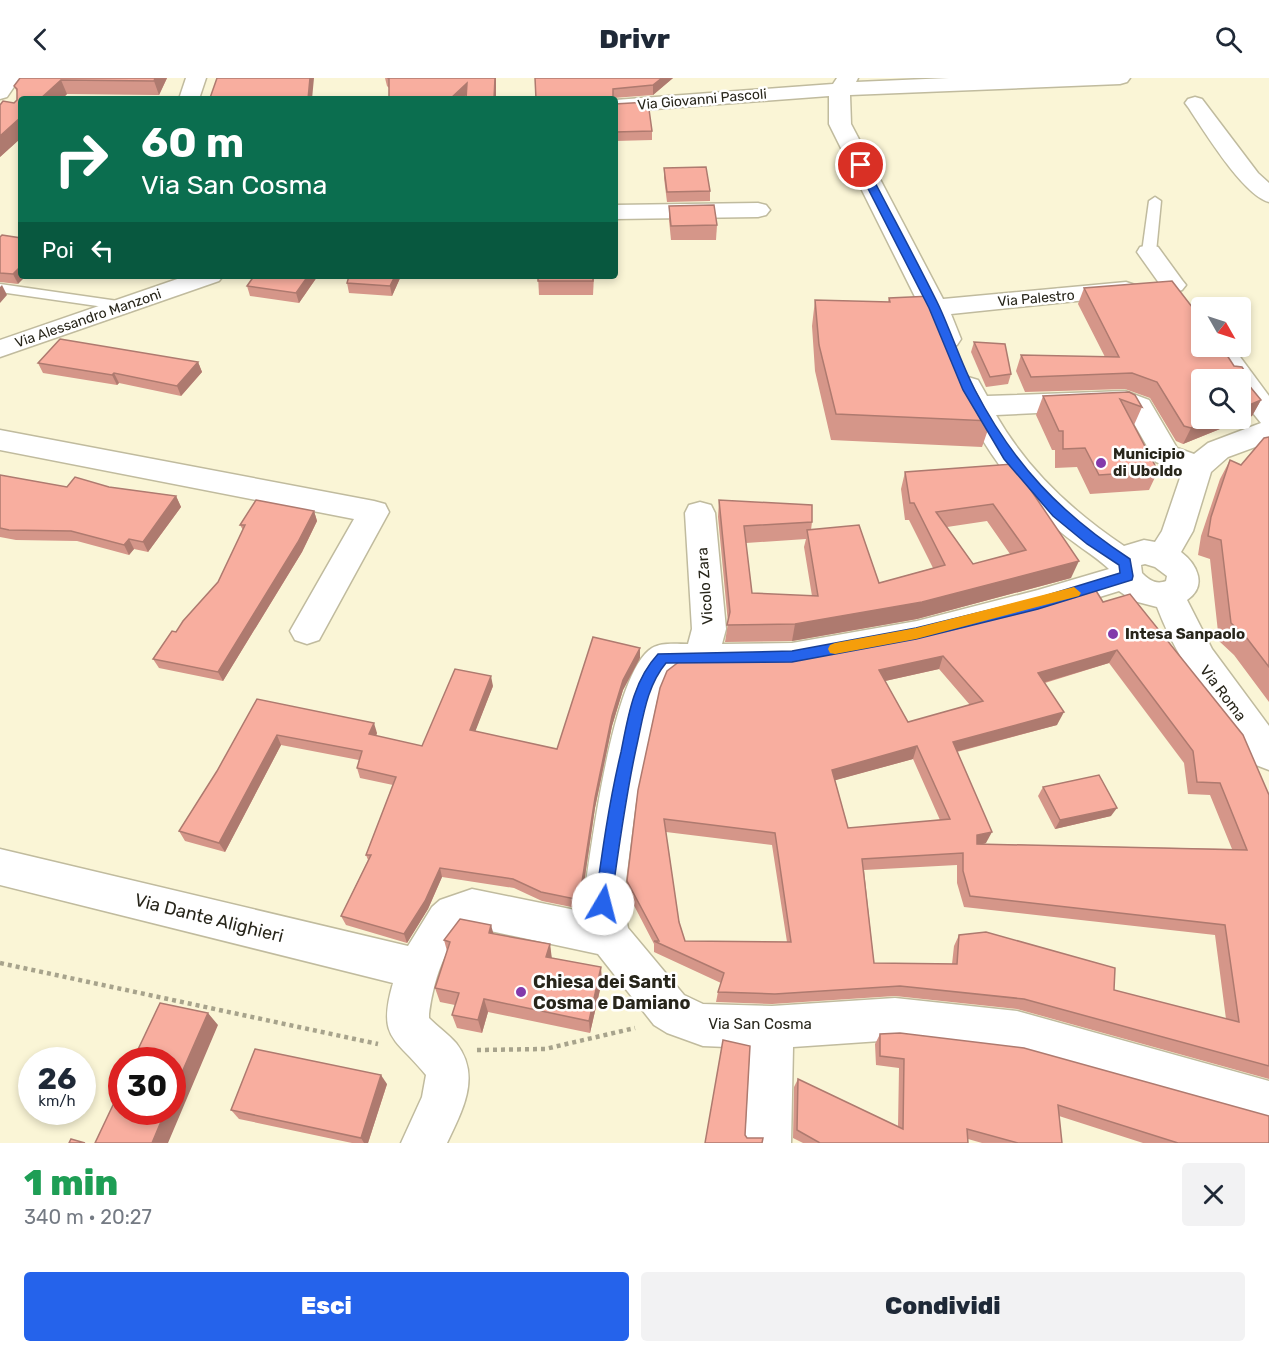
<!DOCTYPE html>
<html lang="it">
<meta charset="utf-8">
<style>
body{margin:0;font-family:Rubik,sans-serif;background:#f2f2f3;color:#1f2937;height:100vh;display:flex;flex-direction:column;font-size:22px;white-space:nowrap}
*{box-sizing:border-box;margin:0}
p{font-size:20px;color:#747a83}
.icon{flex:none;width:33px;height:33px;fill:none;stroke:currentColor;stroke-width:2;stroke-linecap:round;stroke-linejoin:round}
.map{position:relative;height:1065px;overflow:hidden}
.drawer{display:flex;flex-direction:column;background:#fff;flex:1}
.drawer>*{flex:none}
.guide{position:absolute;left:18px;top:18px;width:600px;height:183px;border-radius:6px;box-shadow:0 3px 9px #0003;background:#0b6e4f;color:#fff;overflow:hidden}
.needle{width:39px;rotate:129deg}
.buttons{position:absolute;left:1191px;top:219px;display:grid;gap:12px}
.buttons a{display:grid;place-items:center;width:60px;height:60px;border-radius:6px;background:#fff;box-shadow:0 3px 9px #0003;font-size:30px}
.speed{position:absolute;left:18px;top:969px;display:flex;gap:12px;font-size:30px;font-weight:700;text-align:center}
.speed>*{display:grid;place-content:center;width:78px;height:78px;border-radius:50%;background:#fff;box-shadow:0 3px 9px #0003;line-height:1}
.speed small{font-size:15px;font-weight:400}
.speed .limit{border:9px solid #d22;background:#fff;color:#111}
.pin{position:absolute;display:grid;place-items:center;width:51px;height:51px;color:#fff;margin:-26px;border:3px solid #fff;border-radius:50%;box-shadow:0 2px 6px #0007}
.me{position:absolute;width:66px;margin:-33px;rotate:8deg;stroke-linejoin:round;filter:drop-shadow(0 0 4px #0008)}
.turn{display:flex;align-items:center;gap:21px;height:126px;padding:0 24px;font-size:27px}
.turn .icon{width:78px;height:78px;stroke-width:2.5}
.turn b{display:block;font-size:42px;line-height:51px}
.then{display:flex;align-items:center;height:57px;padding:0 24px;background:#0003;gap:12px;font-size:22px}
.round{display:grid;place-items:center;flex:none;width:63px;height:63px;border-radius:6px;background:#f2f2f3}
.summary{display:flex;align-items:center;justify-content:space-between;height:102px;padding:0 24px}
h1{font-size:36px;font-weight:800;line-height:45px;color:#1e9e55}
.button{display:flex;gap:12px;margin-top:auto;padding:12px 24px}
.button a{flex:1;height:69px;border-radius:6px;background:#2563eb;color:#fff;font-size:24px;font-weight:800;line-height:69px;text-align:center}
.button a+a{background:#f2f2f3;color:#1f2937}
header{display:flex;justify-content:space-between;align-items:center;height:78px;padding:0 24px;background:#fff;font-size:27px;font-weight:800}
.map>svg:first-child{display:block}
</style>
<header><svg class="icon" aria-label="back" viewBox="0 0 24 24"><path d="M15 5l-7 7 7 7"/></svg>Drivr<svg class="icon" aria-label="search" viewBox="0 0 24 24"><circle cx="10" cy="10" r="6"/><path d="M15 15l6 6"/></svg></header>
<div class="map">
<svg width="1269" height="1065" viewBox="0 0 1269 1065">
<rect width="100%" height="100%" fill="#faf5d6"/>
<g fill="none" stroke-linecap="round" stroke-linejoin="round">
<g stroke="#c0bb9e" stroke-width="3">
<g id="service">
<path d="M1155 119 1161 123 1156 174 1149 178 1142 174 1149 123Z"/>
<path d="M0 206 125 224 132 228 125 232 0 214Z"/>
</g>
</g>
<g stroke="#c0bb9e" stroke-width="3">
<g id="minor">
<path d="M0 0H20L7 19 0 21Z"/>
<path d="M186 0H206L199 21H179Z"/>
<path d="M837 0H858L856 4 949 0H1130L1127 4 1120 6 850 17 851 46 943 221 1126 204 1135 207 1139 212 1135 217 951 236 961 261 957 267 948 269 939 267 829 46V18L615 34V22L833 6Z"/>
<path d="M1195 19 1202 21 1258 95 1269 105V124C1243 117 1204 53 1188 29L1185 25 1188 21Z"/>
<path d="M758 125 766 127 770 132 766 137 758 139 615 141V127Z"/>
<path d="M1149 167 1158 169 1182 202 1186 207 1182 212 1173 215 1164 212 1137 174 1140 169Z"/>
<path d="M186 198H223L219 203 0 279V262Z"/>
<path d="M1205 268H1232L1269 318V364L1228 379 1211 394 1193 453 1181 474C1197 486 1208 508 1187 522L1212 571 1269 648V692L1256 687C1220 636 1179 588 1157 529L1134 523 1119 513 1038 538 917 569 792 593 672 594 666 600 657 622 636 724 623 826 628 850 684 917 703 926 772 928 895 920 1017 933 1269 1003V1047L1017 977 895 962 793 969 791 1065H745L750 970 703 968 667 955 654 947 598 876 472 849C445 857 432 911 429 936V940C438 949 448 956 456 965 482 998 462 1033 447 1065H401L422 1019 426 997C395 959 377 961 393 905L0 807V771L408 868 432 829 440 822 472 811 585 834 583 826C590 778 612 594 652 570 662 564 677 566 688 566L692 551 685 435 689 427 700 424 711 427 715 435 726 551 722 566 792 565 917 543 1038 512 1109 491C1093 476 1072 465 1055 449 1011 410 978 361 954 308L958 302 968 299 978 302 987 318 1125 313 1149 322 1177 370 1194 376 1208 365 1261 345 1240 319V302H1228ZM1121 331 1128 335 1156 384 1182 394 1162 453 1155 464 1144 462 1124 468C1073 434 1027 391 996 337ZM1145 486 1155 489 1167 498 1166 503C1156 507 1149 502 1142 495L1141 487Z"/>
<path d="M0 352 374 423 385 426 389 434 319 562 307 566 295 562 290 553 354 441 0 372Z"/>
</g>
</g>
<g stroke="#a7a38c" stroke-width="4.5" stroke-dasharray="4 4" stroke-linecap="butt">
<path d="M0 885 378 966"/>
<path d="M477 972 545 971 635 950"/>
</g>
<use href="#service" fill="#fff" fill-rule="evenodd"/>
<use href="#minor" fill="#fff" fill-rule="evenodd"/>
</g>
<g fill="#d59689" fill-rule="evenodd">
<path d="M20 0H167L159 17 67 16 62 21H21V60L0 79 14 25 17 22V14L14 8Z"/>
<path d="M385 0H496V21H466V18L389 10 387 8Z"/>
<path d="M535 0H673L653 17 613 20Z"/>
<path d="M615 26 652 53V62L615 63Z"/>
<path d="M664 90 710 113V123L667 124 664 100Z"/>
<path d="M669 128 717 147 716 162H671L669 142Z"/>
<path d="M0 159 18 206 0 204Z"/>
<path d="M254 198H317V199L299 225 250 218 247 208Z"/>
<path d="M401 198 392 218 349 215 347 205Z"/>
<path d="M538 198H594L593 217H539Z"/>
<path d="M1084 210 1202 268 1234 288 1261 322 1252 338 1183 366 1176 363 1150 320 1125 311 1025 314 1016 293 1021 277 1105 279 1078 226Z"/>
<path d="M889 220 970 303 991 343 982 369 831 362 815 293 812 248 815 222 888 224Z"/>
<path d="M974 264 1011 296 1008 306 986 309 971 274Z"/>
<path d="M198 284 202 294 181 318 119 305 117 307 43 295 38 285Z"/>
<path d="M1129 314 1142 329 1134 347 1158 393 1149 412 1090 416 1077 389 1055 390V372H1052L1036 337 1043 318Z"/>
<path d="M1269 359V624L1234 577 1219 563 1210 481 1198 477 1201 458 1220 401 1230 382 1241 387Z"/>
<path d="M1013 386 1071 500 917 541 792 563 725 564 728 545 718 439 719 422 812 444 811 452 879 505 933 490 909 442H905L901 411 905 394ZM987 443 1010 476 973 486 947 449ZM806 461 804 469 812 518 752 515 746 465Z"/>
<path d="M0 397 67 409H109L176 418 181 429 148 474 134 471 129 477 77 463 16 462 0 459Z"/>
<path d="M314 433 317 443 302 474 223 603 159 590 153 581 218 504 243 452 240 447Z"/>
<path d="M1103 524 1269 717V1001L1017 931 895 918 772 926 716 924 718 914 721 905 654 874V866L627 814V803L638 712 795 582ZM1109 585 1184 685 1188 716 1210 717 1232 771 984 766 986 765 957 674 1057 647 1045 605ZM939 591 970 627 908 644 885 603ZM913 681 940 742 848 750 835 702ZM666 754 772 767 787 864 685 863 679 844ZM957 787V805L964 829 1215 857 1226 941 1114 912 959 857 954 868 952 886 874 885 864 792Z"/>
<path d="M640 580 623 612 612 648 595 730 582 819 576 830 542 823 514 810 442 799 428 831 407 865 346 847 341 838 368 782 366 777 393 707 360 700 357 690 359 682 281 667 225 774 185 763 179 753 217 693 257 621 377 655 376 658 422 668 493 608 475 653 557 671Z"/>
<path d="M1043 709 1111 738 1055 751 1038 718Z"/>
<path d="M493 856 550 866 551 880 602 903 590 955 488 934 482 955 457 950 452 937 455 927 440 924 435 910 447 873 444 862Z"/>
<path d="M880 956 1269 1065H1143L1059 1038 1062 1065H982L968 1061V1065H803L793 1060 794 1009 798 1001 898 1049 899 990 876 987 875 966Z"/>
<path d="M387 1006 368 1065H352L239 1041 231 1032Z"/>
</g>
<g fill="#ae7a6f">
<path d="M155 0H167L159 17 154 3Z"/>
<path d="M310 0H314L312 21H308Z"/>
<path d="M495 0H496V21H494Z"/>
<path d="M662 0H673L653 17V7Z"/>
<path d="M61 2 67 16 62 21H40Z"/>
<path d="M467 5 468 15 462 21H450Z"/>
<path d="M21 39V60L0 79V58Z"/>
<path d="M21 188V198H26L18 206 13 196Z"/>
<path d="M308 198H317V199L299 225 296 215Z"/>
<path d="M395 198H401L392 218 390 208Z"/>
<path d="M2 207 7 217 0 225V209Z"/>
<path d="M198 284 202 294 181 318 177 308Z"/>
<path d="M114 295 119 305 117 307 112 297Z"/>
<path d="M1261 322 1252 338 1183 366 1191 350 1215 340H1240V331Z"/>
<path d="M176 418 181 429 148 474 143 464Z"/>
<path d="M314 433 317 443 302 474 223 603 218 594Z"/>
<path d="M129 461 134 471 129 477 124 467Z"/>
<path d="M1079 483 1071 500 917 541 792 563 795 546Z"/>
<path d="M640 570V580L623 612 612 648 595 730 582 819 576 830 575 821 595 720 612 638 623 602Z"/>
<path d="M1117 572 1109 585 1032 608 1038 595Z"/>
<path d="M943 578 939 591 876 605 879 592Z"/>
<path d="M491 598 493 608 472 662 470 652Z"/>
<path d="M1064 634 1057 647 947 676 953 664Z"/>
<path d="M374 645 377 655 373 666 369 656Z"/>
<path d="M277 657 281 667 225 774 219 765Z"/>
<path d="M917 668 913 681 829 704 832 692Z"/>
<path d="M1117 730 1111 738 1055 751 1060 742Z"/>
<path d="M992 754 986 765 971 769 977 757Z"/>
<path d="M440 790 442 799 428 831 407 865 404 856Z"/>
<path d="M491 847 495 861 489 855Z"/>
<path d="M550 866 552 881 546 879Z"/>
<path d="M601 889 602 903 590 955 589 943Z"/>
<path d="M484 921 488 934 482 955 478 942Z"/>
<path d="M208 935 218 947 168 1065H152L165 1034H172V1017Z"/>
<path d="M381 997 387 1006 368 1065H364L361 1060Z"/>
</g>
<g fill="#f8ae9f" stroke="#ae7a6f" stroke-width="1.5" fill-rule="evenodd">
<path d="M20 0H155L154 3 61 2 40 21H21V39L0 58V27L3 23 14 25 17 22V11L14 8Z"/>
<path d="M217 0H310L308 21 210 20Z"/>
<path d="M388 0H495L494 21H466L467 5 450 21H389V1Z"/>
<path d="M535 0H662L653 7 613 11V21H536Z"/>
<path d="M648 24 652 53 615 54V26Z"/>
<path d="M706 89 710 113 667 114 664 90Z"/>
<path d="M714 127 717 147 671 148 669 128Z"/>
<path d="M2 157 21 160V188L13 196 0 195V159Z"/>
<path d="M254 198H308L296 215 247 208Z"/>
<path d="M349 198H395L390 208 347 205Z"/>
<rect x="538" y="198" width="55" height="5"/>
<path d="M1172 203 1199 238H1202V268H1221L1234 288 1242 289 1246 295 1247 305 1261 322 1240 331V302H1202V340H1215L1191 350 1184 348 1157 304 1132 295 1031 299 1021 277 1119 279 1084 210Z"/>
<path d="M932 218 970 303 991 343 836 336 819 267 815 222 890 224 889 220Z"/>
<path d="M60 261 198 284 177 308 114 295 112 297 38 285Z"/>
<path d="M974 264 1005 266 1011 296 990 299Z"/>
<path d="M1129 314 1135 317 1142 329 1120 321 1158 393 1099 397 1085 370 1063 371V353H1059L1043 318Z"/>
<path d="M1269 359V589L1246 559 1231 545 1221 462 1208 458 1211 439 1230 382 1241 387 1264 360Z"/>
<path d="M1013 386 1079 483 922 524 795 546 727 547 730 534 719 422 812 427V444L744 448 752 515 818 518 807 452 859 447 879 505 945 487 914 425H910L905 394ZM993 426 1026 472 973 486 936 434Z"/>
<path d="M0 397 67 409 75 399 109 409 176 418 143 464 129 461 124 467 71 453 9 452 0 450Z"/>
<path d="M256 422 314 433 298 464 218 594 153 581 172 553 176 554 183 543 218 504 245 447H240Z"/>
<path d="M1095 511 1103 524 1130 516 1243 657 1269 717V988L1024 921 900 908 775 916 718 914 724 895 654 863H659L627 803 638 712 660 610 667 593 680 583 795 582 922 558ZM1117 572 1193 673 1197 704 1220 705 1247 772 977 766V757L992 754 953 664 1064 634 1038 595ZM943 578 983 623 908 644 879 592ZM917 668 950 741 848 750 832 692ZM664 741 775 755 791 864 685 863 679 844ZM963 775V793L970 818 1225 847 1239 944 1114 912 1115 890 986 854 959 857 957 886 874 885 862 781Z"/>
<path d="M593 559 640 570 623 602 612 638 595 720 581 810 575 821 541 814 513 801 440 790 425 823 404 856 341 838 371 777H366L396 699 357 690 362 673 277 657 219 765 179 753 217 693 257 621 374 645 369 656 422 668 455 591 491 598 470 652 557 671Z"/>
<path d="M1099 697 1117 730 1060 742 1043 709Z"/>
<path d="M460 841 491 847 489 855 550 866 546 879 601 889 589 943 484 921 478 942 452 937 459 915 435 910 450 864 444 862Z"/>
<path d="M160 925 208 935 172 1017V982H133Z"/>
<path d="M900 955 1024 970 1269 1038V1065H1178L1058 1027 1062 1065H1018L967 1051 968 1065H820L797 1052 798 1001 903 1051 904 981 880 978V956Z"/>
<path d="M723 962 750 968 745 1057 747 1060H763L762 1065H705Z"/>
<path d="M255 971 381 997 361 1060 231 1032Z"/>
<path d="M122 1008V1034H165L152 1065H95Z"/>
<path d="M71 1061 85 1065H69Z"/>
</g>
<path fill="#2563eb" stroke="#184099" stroke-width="1.5" d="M861 84 866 87C890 134 916 181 939 228 952 256 961 285 975 312 1014 387 1060 435 1130 481L1133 498 1132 502 1038 531 916 561 792 584 666 585C646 609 643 641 636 671 625 722 618 774 611 826L609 831 603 834 597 831 595 826C602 775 609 724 621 674 628 639 633 603 658 576L792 573 916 550 1038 520 1120 495 1119 487 1087 466 1053 438 1004 381 963 312 929 230 856 87Z"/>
<path fill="#f59e0b" d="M1074 509 1081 515 1079 518 916 561 835 576 830 575 828 571 830 567 835 565 916 550Z"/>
<g fill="#833aab" stroke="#fff" stroke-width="2">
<circle cx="1101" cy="385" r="6"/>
<circle cx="1113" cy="556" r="6"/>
<circle cx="521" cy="914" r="6"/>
</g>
<g text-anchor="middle" stroke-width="5" stroke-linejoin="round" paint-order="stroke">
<g font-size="14" fill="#28261b" stroke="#fff">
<text transform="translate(702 21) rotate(-5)" y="5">Via Giovanni Pascoli</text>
<text transform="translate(1036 220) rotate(-5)" y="5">Via Palestro</text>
<text transform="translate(88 240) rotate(-19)" y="5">Via Alessandro Manzoni</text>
</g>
<g font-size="15" font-weight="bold" fill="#28261b" stroke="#fff" text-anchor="start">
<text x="1113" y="381">Municipio<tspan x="1113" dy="17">di Uboldo</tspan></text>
<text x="1125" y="561">Intesa Sanpaolo</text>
</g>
<g font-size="15" fill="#28261b" stroke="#fff">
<text transform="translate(705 508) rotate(-94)" y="5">Vicolo Zara</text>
<text transform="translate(1223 615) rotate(53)" y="5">Via Roma</text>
<text x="760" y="951">Via San Cosma</text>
</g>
<g font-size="18" fill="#28261b" stroke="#fff">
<text transform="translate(209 840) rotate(14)" y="6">Via Dante Alighieri</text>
</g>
<g font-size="18" font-weight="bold" fill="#28261b" stroke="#fff" text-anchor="start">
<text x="533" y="910">Chiesa dei Santi<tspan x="533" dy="21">Cosma e Damiano</tspan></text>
</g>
</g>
</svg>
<div class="buttons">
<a><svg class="needle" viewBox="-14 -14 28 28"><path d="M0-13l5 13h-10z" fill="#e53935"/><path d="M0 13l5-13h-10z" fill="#747a83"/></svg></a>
<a><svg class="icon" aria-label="search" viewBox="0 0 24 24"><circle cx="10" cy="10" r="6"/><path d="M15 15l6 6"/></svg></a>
</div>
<div class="speed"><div>26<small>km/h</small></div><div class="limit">30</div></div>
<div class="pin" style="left:861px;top:87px;background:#d93025"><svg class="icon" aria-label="arrive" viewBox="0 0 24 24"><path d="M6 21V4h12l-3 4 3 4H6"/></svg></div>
<svg class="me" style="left:603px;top:826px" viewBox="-20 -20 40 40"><circle r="19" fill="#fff"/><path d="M0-13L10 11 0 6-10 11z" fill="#2563eb"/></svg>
<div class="guide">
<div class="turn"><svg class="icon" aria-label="right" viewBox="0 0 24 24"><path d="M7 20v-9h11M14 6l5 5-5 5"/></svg><div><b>60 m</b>Via San Cosma</div></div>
<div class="then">Poi<svg class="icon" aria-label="left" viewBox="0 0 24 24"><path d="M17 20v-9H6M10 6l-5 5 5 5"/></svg></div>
</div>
</div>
<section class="drawer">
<div class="summary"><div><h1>1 min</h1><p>340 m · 20:27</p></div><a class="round"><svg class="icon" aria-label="close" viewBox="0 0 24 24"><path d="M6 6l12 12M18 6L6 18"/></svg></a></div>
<div class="button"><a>Esci</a><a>Condividi</a></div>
</section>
